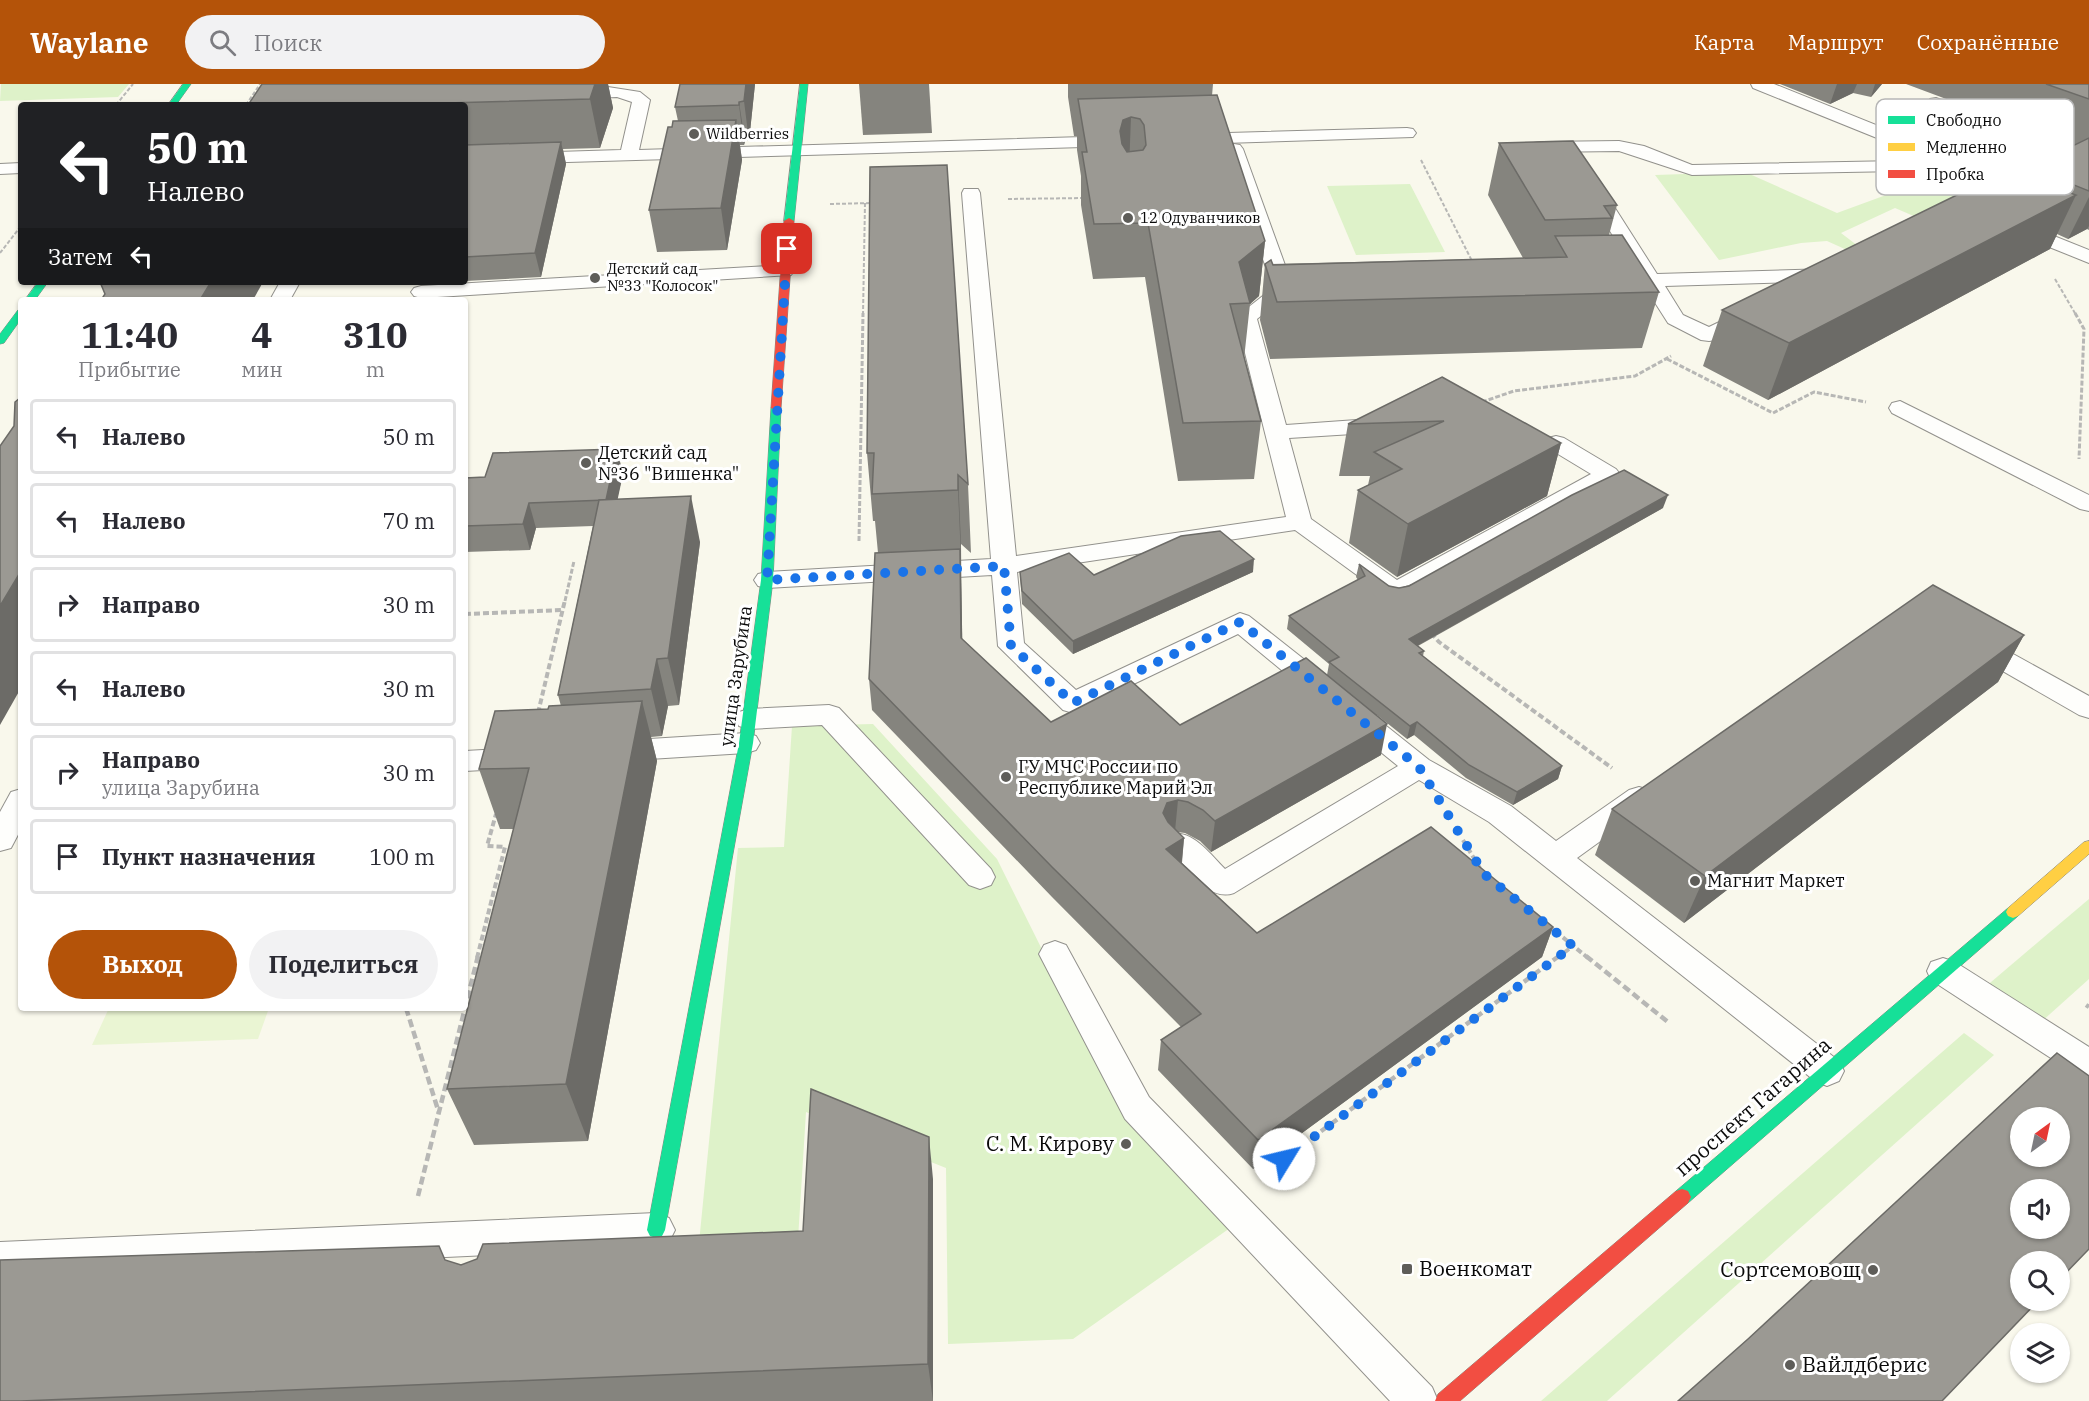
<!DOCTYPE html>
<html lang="ru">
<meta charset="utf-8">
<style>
body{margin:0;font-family:"IBM Plex Serif",serif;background:#f2f2f3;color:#2b2b33;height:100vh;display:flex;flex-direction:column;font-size:22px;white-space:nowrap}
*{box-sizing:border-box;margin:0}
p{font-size:20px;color:#7c7c81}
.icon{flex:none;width:33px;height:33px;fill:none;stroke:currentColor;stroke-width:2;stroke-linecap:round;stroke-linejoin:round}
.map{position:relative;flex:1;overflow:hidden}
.drawer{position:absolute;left:18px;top:213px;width:450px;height:714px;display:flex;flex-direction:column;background:#fff;border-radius:6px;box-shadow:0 2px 4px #0004}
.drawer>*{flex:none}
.guide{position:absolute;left:18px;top:18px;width:450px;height:183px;border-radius:6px;box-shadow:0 2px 4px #0004;background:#202124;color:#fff;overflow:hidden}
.needle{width:39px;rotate:33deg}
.tools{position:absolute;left:2010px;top:1023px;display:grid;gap:12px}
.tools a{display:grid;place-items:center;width:60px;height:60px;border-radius:50%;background:#fff;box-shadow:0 2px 4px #0004;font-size:30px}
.pin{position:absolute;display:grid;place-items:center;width:51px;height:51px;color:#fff;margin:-26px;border-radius:12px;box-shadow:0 3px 9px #0006}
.me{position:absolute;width:66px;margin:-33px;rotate:54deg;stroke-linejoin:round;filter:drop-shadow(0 0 4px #0008)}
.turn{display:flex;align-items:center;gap:21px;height:126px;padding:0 30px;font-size:27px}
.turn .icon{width:78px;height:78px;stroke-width:2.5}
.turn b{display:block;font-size:42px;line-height:51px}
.then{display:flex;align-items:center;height:57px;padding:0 30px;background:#0003;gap:12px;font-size:22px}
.eta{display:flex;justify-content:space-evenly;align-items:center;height:102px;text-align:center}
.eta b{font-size:36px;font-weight:700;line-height:42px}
.button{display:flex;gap:12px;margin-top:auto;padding:12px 30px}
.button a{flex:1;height:69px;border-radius:36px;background:#b45309;color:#fff;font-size:24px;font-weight:700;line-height:69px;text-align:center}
.button a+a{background:#f2f2f3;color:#2b2b33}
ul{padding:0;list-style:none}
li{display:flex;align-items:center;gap:18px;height:75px;margin:0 12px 9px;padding:0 18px;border:3px solid #e1e1e2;border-radius:6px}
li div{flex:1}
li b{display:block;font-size:22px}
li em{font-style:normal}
header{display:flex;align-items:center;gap:36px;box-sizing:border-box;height:84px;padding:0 30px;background:#b45309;color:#fff}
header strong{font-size:28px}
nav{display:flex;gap:33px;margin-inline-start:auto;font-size:21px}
.search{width:420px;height:54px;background:#f2f2f3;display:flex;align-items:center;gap:15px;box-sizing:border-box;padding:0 21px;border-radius:33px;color:#7c7c81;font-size:22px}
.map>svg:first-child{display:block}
</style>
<header>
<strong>Waylane</strong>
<div class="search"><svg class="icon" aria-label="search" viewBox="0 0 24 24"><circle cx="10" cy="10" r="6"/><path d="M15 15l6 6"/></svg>Поиск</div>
<nav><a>Карта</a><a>Маршрут</a><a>Сохранённые</a></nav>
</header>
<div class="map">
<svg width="2089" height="1317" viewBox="0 0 2089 1317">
<rect width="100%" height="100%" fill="#f9f8ec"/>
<g fill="#def2c9">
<path d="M1 0H129L118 13 0 17Z"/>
<path d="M1933 82 1983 105 1916 133 1895 124 1841 149 1858 162 1847 166 1827 157 1801 159 1719 176 1655 91 1745 88 1837 129 1927 96 1912 88Z"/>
<path d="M1410 100 1445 168 1356 171 1327 102Z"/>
<path d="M873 640 997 775 1124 1030 1230 1144 1073 1255 948 1260 946 1084 806 1028 798 1155 699 1159 738 764 784 763 792 642Z"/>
<path d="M2089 815V895L2040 939 1984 904Z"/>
<path d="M1964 949 1994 971 1607 1317H1541Z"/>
</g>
<path fill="#eaf5d3" d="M109 924H269L258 955 92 961Z"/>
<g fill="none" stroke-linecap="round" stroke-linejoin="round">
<g stroke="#92918c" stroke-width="2">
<g id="lane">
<path d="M1751 0H1774L2015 97 2017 101 2015 105H2001L1935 78 1900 87 1692 91 1619 67 1540 68 1534 67 1531 63 1534 59 1540 58 1619 57 1644 62 1692 81 1899 77 1919 71 1753 4Z"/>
<path d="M608 3 640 8 650 16 639 66 1117 52 1123 53 1126 57 1123 61 1117 62 465 81V71L621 66 632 18 617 13 571 15 565 14 563 10 565 6Z"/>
<path d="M1936 14 2089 71V82L1930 23 1927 19 1930 15Z"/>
<path d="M1407 44 1413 45 1416 49 1413 53 1193 60 1187 59 1184 55 1187 51 1193 50Z"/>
<path d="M1234 60 1240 61 1243 65 1294 206 1257 235 1286 341 1385 334 1393 336 1396 341 1393 346 1385 348 1289 354 1311 435 1397 496 1591 390 1548 364 1544 359 1548 354 1556 352 1564 354 1616 385 1620 390 1616 395 1405 513 1396 515 1387 513 1295 446 1017 488 1024 559 1076 606 1240 529 1249 532 1334 599 1338 606 1334 613 1324 615 1314 613 1238 550 1073 629 1063 626 998 562 992 491 767 504 758 502 754 496 758 490 767 488 991 475 962 109 964 105H978L980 109 1016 472 1286 433 1236 233 1273 204 1225 65 1228 61Z"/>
<path d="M21 79V89L0 90V80Z"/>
<path d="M1592 97 1599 99 1657 190 1829 185 1836 187 1839 191 1836 195 1829 197 1665 202 1683 231 1709 243 1742 227 1749 225 1756 227 1759 231 1756 235 1717 256 1709 257 1701 256 1668 239 1645 203 1627 201 1624 197 1627 193 1637 191 1583 103 1585 99Z"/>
<path d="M2019 138 2089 166V179L2012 148 2009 144 2012 140Z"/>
<path d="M784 181 791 183 794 187 791 191 421 214 414 212 411 208 414 204 421 202Z"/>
<path d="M280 198H300L290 216H270Z"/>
<path d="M1900 317 2089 411V427L2080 425 1892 329 1889 324 1892 319Z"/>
<path d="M1975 551 1984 554 2089 612V634L2079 631 1966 566 1962 560 1966 554Z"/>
<path d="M829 621 839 624 991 785 995 793 991 801 980 805 969 801 822 641 749 645 739 642 735 635 739 628 749 625Z"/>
<path d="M1355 622 1365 625 1429 676 1511 722 1556 757 1629 706 1639 703 1649 706 1654 714 1649 722 1577 774 1839 977 1844 987 1839 997 1827 1002 1815 997 1489 738 1419 696 1234 809C1208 818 1185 784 1167 767L1163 759 1167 751C1191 743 1209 769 1225 785L1398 682 1345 639 1341 632 1345 625Z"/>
<path d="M746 649 756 652 760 659 756 666 746 669 617 677 607 674 603 667 607 660 617 657Z"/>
<path d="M520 664 530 667 534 674 530 681 520 684 465 687V667Z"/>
<path d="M21 705V745L11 764 0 767V728L11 708Z"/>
<path d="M1055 857 1066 861 1149 1013 1432 1303 1438 1317H1390L1125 1035 1039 870 1044 861Z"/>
<path d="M1943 874 1955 878 2089 963V996L2077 991 1931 896 1927 887 1931 878Z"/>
<path d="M656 1129 669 1134 675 1146 669 1158 656 1163 0 1194V1158Z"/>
</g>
</g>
<g stroke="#888882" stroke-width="1">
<g id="fast">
<path d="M183 0H191L176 21H168Z"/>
<path d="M800 0H808L794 137 789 140 784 137Z"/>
<path d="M38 198H48L35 216H25Z"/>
<path d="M21 225V235L4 259 0 260V250L18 226Z"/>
<path d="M776 321 781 324 773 496 753 659 665 1146 662 1152 656 1154 650 1152 647 1146 739 659 761 496 771 324Z"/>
<path d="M2013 822 2018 824 2020 828 2018 832 1688 1119 1682 1121 1676 1119 1673 1113 1676 1107 2008 824Z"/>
</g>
</g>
<g stroke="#888882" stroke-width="1">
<path id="slow" d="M2089 757V770L2018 832 2013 834 2008 832 2006 828 2008 824 2084 758Z"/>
</g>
<g stroke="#888882" stroke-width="1">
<g id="jam">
<path d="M789 134 794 137 781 324 776 327 771 324 784 137Z"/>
<path d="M1682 1105 1688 1107 1691 1113 1688 1119 1460 1317H1435L1438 1310 1676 1107Z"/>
</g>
</g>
<g stroke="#b7b7b5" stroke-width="2" stroke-dasharray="4 2" stroke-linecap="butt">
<path d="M116 21 133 0"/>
<path d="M246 21 260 0"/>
<path d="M1421 76 1473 179"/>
<path d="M1008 115 1085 114"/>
<path d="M830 120 874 119"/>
<path d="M0 169 21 142"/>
<path d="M2055 195 2076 231"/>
<path d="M863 231 865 119"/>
</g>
<g stroke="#b7b7b5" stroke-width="3" stroke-dasharray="5 2" stroke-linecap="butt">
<path d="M2075 229 2084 245 2079 375"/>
<path d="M1667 275 1773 329 1814 308 1866 318"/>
<path d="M1482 318 1514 307 1635 292 1671 272"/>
<path d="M859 457 863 229"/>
<path d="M565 517 574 477"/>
</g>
<g stroke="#b7b7b5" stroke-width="4" stroke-dasharray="6 3" stroke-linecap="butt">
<path d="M465 530 563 526"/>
<path d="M1431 549 1439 558 1612 684"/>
<path d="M538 629 565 516"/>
<path d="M1463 756 1481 786"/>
<path d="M1549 842 1588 874"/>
<path d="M477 874 505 763 487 762 496 730"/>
<path d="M1557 874 1573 862"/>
</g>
<g stroke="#b7b7b5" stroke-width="4.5" stroke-dasharray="8 4" stroke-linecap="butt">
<path d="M1586 872 1668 938"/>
<path d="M2086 921 2089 923"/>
<path d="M406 924 439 1029"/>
<path d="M1263 1090 1559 872"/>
<path d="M418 1112 478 872"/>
</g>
<use href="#lane" fill="#fefefc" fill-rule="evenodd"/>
<use href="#fast" fill="#16e098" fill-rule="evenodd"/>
<use href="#slow" fill="#ffcf43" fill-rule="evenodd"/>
<use href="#jam" fill="#f24e42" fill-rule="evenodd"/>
</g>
<g fill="#85847e">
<path d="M608 0 613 24 600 64 563 65 566 80 541 193 465 197V21H248Z"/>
<path d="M680 0H755L749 57H745L744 61H740L742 76 727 166 657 168 649 126 672 43 678 37 675 23Z"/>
<path d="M859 0H929L932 49 863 51Z"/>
<path d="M1068 0H1213L1212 12 1265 157 1259 212 1250 220 1244 275 1261 337 1254 395 1178 397 1145 193 1093 195 1081 121V92L1077 66V52H1074L1068 13Z"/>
<path d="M1780 0H1882L1871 13 1853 9 1830 20Z"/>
<path d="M1906 0H2089V146L2087 145 2068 155 2057 150 2050 165 1768 316 1703 282 1722 226 2025 92 2029 83 2072 62Z"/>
<path d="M1499 59 1617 121 1609 151 1659 208 1642 264 1270 275 1260 236 1265 180 1523 174 1488 111Z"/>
<path d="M870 83 968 400 971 469 961 460 962 555 1051 638 1180 641 1327 591 1329 580 1287 545 1289 532 1358 496 1356 493 1359 480 1389 502 1399 504 1663 424 1418 562 1424 567 1423 572 1562 682 1558 695 1513 721 1466 694 1414 651 1407 655 1377 631 1381 671 1211 768 1200 757 1185 749 1177 748 1184 754 1182 779 1257 849 1553 843 1542 873 1253 1085 1158 986 1161 956 1181 943 1052 813 872 626 869 595 878 469 875 437H873L867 369Z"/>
<path d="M1437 295 1561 359 1547 412 1397 493 1349 459 1358 406 1368 401 1370 392H1339L1348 340Z"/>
<path d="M623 390 617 415 700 458 679 621 668 622 662 652 651 653 657 677 588 1057 474 1061 447 1005 514 745H500L479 685 548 625 561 622 558 611 593 442 536 444 530 466 465 468V394Z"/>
<path d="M1020 488 1094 491 1253 488 1073 570 1022 520Z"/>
<path d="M2024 551 1998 598 1684 839 1595 771 1612 725Z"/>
<path d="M933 1095V1317H0L447 1177 461 1181 803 1147Z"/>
</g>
<g fill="#6c6b67">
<path d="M595 0H608L613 24 600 64 590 15Z"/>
<path d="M746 0H755L749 57 744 17Z"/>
<path d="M1837 0H1857L1853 9 1830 20Z"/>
<path d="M1875 0H1882L1871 13Z"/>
<path d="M739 18 745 57 744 61 739 21Z"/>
<path d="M1131 33 1129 85 1121 88 1120 47 1123 36Z"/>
<path d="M736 36 742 76 727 166 721 124Z"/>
<path d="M561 58 566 80 541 193 535 169Z"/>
<path d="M2076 111 2050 165 1768 316 1789 259Z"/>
<path d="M2089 113V142L2087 145 2068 155Z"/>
<path d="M1265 157 1259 212 1250 220 1239 178Z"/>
<path d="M211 198H263L253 216H200Z"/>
<path d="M1561 359 1547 412 1397 493 1408 440Z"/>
<path d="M617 365 623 390 612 442 606 416Z"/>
<path d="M958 391 961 460V474L958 406Z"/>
<path d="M1668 411 1663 424 1406 568 1409 555Z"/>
<path d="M691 412 700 458 679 621 668 574Z"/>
<path d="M529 419 536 444 530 466 523 440Z"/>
<path d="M960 465 961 495 963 585 961 554Z"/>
<path d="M1254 475 1253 488 1073 570V557Z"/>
<path d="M21 487V604L0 641V522Z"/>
<path d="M2024 551 1998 598 1684 839 1705 792Z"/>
<path d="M657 575 668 622 662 652 651 605Z"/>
<path d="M642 617 657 677 588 1057 566 1000Z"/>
<path d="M1417 638 1414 651 1407 655 1410 642Z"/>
<path d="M1387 640 1381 671 1211 768 1215 737Z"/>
<path d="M1562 682 1558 695 1513 721 1517 708Z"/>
<path d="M1178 716 1175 747 1165 750 1163 729 1167 719Z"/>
<path d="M1184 754 1181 785 1166 765Z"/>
<path d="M1553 843 1542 873 1253 1085 1258 1056Z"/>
<path d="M929 1053 933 1095V1317L928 1280Z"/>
</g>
<g fill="#9b9993" stroke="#6c6b67" stroke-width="1.5" fill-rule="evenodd">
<path d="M262 0H595L590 15 375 21H248Z"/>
<path d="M680 0H746L744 17 739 18V21L675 23Z"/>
<path d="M2046 0H2089V15Z"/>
<path d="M1217 11 1265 157 1239 178 1250 219 1230 220 1261 337 1183 339 1148 139 1094 140 1082 68H1087L1078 15ZM1131 33 1140 35 1144 41 1146 61 1143 66 1127 68 1122 60 1120 47 1123 36Z"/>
<path d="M736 36 721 124 649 126 668 43H672L673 37Z"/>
<path d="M2089 54V107L2029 83Z"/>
<path d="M1573 57 1617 121 1604 122 1612 134 1545 136 1499 59Z"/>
<path d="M561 58 535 169 465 173V61Z"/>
<path d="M947 81 968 400 958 391V406L872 410 874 369H867L870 83Z"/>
<path d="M2012 87 2076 111 1789 259 1722 226 1963 108Z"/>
<path d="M1622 151 1659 208 1277 218 1265 180 1271 176 1273 181 1567 173 1555 152Z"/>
<path d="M100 198H211L200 216H101L105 210Z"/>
<path d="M1442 293 1561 359 1408 440 1358 406 1402 385 1374 368 1444 337 1348 340Z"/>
<path d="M21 313V487L0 522V362L14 342 15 318Z"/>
<path d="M617 365 606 416 529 419 523 440 465 442V394L485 393 493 369Z"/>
<path d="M1624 386 1668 411 1409 555 1424 567 1419 569 1562 682 1517 708 1469 681 1417 638 1410 642 1329 578 1339 573 1289 532 1365 492 1359 480 1389 502 1399 504 1409 502 1572 411Z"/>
<path d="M691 412 668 574 657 575 651 605 558 611 599 416Z"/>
<path d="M1220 447 1254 475 1073 557 1022 507 1020 488 1069 469 1094 491 1181 452Z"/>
<path d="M960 465 961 554 1051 638 1131 597 1180 641 1306 574 1387 640 1215 737 1203 726 1188 718 1178 716 1167 719 1163 729 1168 738 1184 754 1166 765 1257 849 1431 743 1553 843 1258 1056 1161 956 1201 930 1052 783 869 595 875 469Z"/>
<path d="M1933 501 2024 551 1705 792 1612 725Z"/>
<path d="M642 617 566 1000 447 1005 529 684 479 685 495 627 548 625 549 622Z"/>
<path d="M2057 969 2089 992V1165L2060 1195V1178H2020V1216H2039L1942 1317H1678L1748 1255ZM2020 1034H2060V1072H2020ZM2020 1106H2060V1144H2020Z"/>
<path d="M811 1005 929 1053 928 1280 21 1317H0V1176L439 1162 445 1176 461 1181 477 1175 483 1160 803 1147Z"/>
</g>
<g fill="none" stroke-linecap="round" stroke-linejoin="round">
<path stroke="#1a73e8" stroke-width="10" stroke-dasharray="0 18" d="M787 165 767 496 1004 482 1011 562 1073 619 1240 538 1419 683 1484 790 1573 862 1284 1075"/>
</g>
<g fill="#5e5d59" stroke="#fff" stroke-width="2">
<circle cx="694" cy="50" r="6"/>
<circle cx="1128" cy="134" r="6"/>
<circle cx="595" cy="194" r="6"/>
<circle cx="586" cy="379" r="6"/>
<circle cx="1006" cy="693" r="6"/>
<circle cx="1695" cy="797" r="6"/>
<circle cx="1126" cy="1060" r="6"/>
<rect x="1401" y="1179" width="12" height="12" rx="3"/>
<circle cx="1873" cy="1186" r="6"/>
<circle cx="1790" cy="1281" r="6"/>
</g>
<g text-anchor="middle" stroke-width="6" stroke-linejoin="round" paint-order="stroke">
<g font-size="15" fill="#0a0a0a" stroke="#fff" text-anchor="start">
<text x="706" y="55">Wildberries</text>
<text x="1140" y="139">12 Одуванчиков</text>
<text x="607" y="190">Детский сад<tspan x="607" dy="17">№33 "Колосок"</tspan></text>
</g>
<g font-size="18" fill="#0a0a0a" stroke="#fff" text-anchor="start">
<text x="598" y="375">Детский сад<tspan x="598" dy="21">№36 "Вишенка"</tspan></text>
<text x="1018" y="689">ГУ МЧС России по<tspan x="1018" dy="21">Республике Марий Эл</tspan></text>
<text x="1707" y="803">Магнит Маркет</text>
</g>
<g font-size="18" fill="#0a0a0a" stroke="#fff">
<text transform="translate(736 592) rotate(-82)" y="6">улица Зарубина</text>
</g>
<g font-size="21" fill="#0a0a0a" stroke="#fff">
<text transform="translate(1753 1023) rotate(-41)" y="7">проспект Гагарина</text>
</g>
<g font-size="21" fill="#0a0a0a" stroke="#fff" text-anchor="end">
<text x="1114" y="1067">С. М. Кирову</text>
<text x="1419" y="1192" text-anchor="start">Военкомат</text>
<text x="1861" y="1193">Сортсемовощ</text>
<text x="1802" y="1288" text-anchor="start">Вайлдберис</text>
</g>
</g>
<rect x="1876" y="15" width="198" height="96" rx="9" fill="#fff" stroke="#b6b6b6" stroke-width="1.5"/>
<rect x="1888" y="32" width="27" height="8" fill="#16e098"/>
<rect x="1888" y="59" width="27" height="8" fill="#ffcf43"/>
<rect x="1888" y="86" width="27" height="8" fill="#f24e42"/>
<g font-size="16" fill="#0a0a0a">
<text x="1926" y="42">Свободно</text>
<text x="1926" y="69">Медленно</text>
<text x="1926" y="96">Пробка</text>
</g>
</svg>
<div class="tools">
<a><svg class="needle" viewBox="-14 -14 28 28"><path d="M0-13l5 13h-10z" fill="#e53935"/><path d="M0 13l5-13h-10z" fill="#7c7c81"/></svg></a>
<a><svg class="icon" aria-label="sound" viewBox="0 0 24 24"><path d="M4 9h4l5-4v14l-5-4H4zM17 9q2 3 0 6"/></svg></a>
<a><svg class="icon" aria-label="search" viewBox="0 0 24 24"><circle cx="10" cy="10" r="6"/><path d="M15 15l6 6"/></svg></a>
<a><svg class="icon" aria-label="layers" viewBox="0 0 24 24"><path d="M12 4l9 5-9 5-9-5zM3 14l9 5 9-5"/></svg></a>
</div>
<div class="pin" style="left:787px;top:165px;background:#d93025"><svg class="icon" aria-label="arrive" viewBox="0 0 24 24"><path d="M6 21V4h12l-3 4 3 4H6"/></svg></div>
<svg class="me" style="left:1284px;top:1075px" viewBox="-20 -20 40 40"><circle r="19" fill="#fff"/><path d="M0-13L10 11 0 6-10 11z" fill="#1a73e8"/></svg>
<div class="guide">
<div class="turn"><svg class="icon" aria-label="left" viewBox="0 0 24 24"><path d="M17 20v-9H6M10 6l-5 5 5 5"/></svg><div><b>50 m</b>Налево</div></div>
<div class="then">Затем<svg class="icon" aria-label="left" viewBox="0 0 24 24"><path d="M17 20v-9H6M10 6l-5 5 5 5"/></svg></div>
</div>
<section class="drawer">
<div class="eta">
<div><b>11:40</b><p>Прибытие</p></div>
<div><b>4</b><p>мин</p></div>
<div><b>310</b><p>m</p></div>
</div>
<ul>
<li><svg class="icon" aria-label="left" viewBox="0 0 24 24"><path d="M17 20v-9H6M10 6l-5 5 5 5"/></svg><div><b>Налево</b></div><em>50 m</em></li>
<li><svg class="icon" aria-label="left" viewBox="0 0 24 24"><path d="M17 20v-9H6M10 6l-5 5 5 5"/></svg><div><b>Налево</b></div><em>70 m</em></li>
<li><svg class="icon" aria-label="right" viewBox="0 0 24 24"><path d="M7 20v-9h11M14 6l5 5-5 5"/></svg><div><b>Направо</b></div><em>30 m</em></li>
<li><svg class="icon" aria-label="left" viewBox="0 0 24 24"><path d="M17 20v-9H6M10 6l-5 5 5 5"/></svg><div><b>Налево</b></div><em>30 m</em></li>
<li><svg class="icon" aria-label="right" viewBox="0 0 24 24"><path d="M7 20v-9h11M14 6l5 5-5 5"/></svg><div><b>Направо</b><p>улица Зарубина</p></div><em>30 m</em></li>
<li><svg class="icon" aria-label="arrive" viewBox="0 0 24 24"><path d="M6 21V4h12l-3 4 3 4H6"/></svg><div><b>Пункт назначения</b></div><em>100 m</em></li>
</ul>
<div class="button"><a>Выход</a><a>Поделиться</a></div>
</section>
</div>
